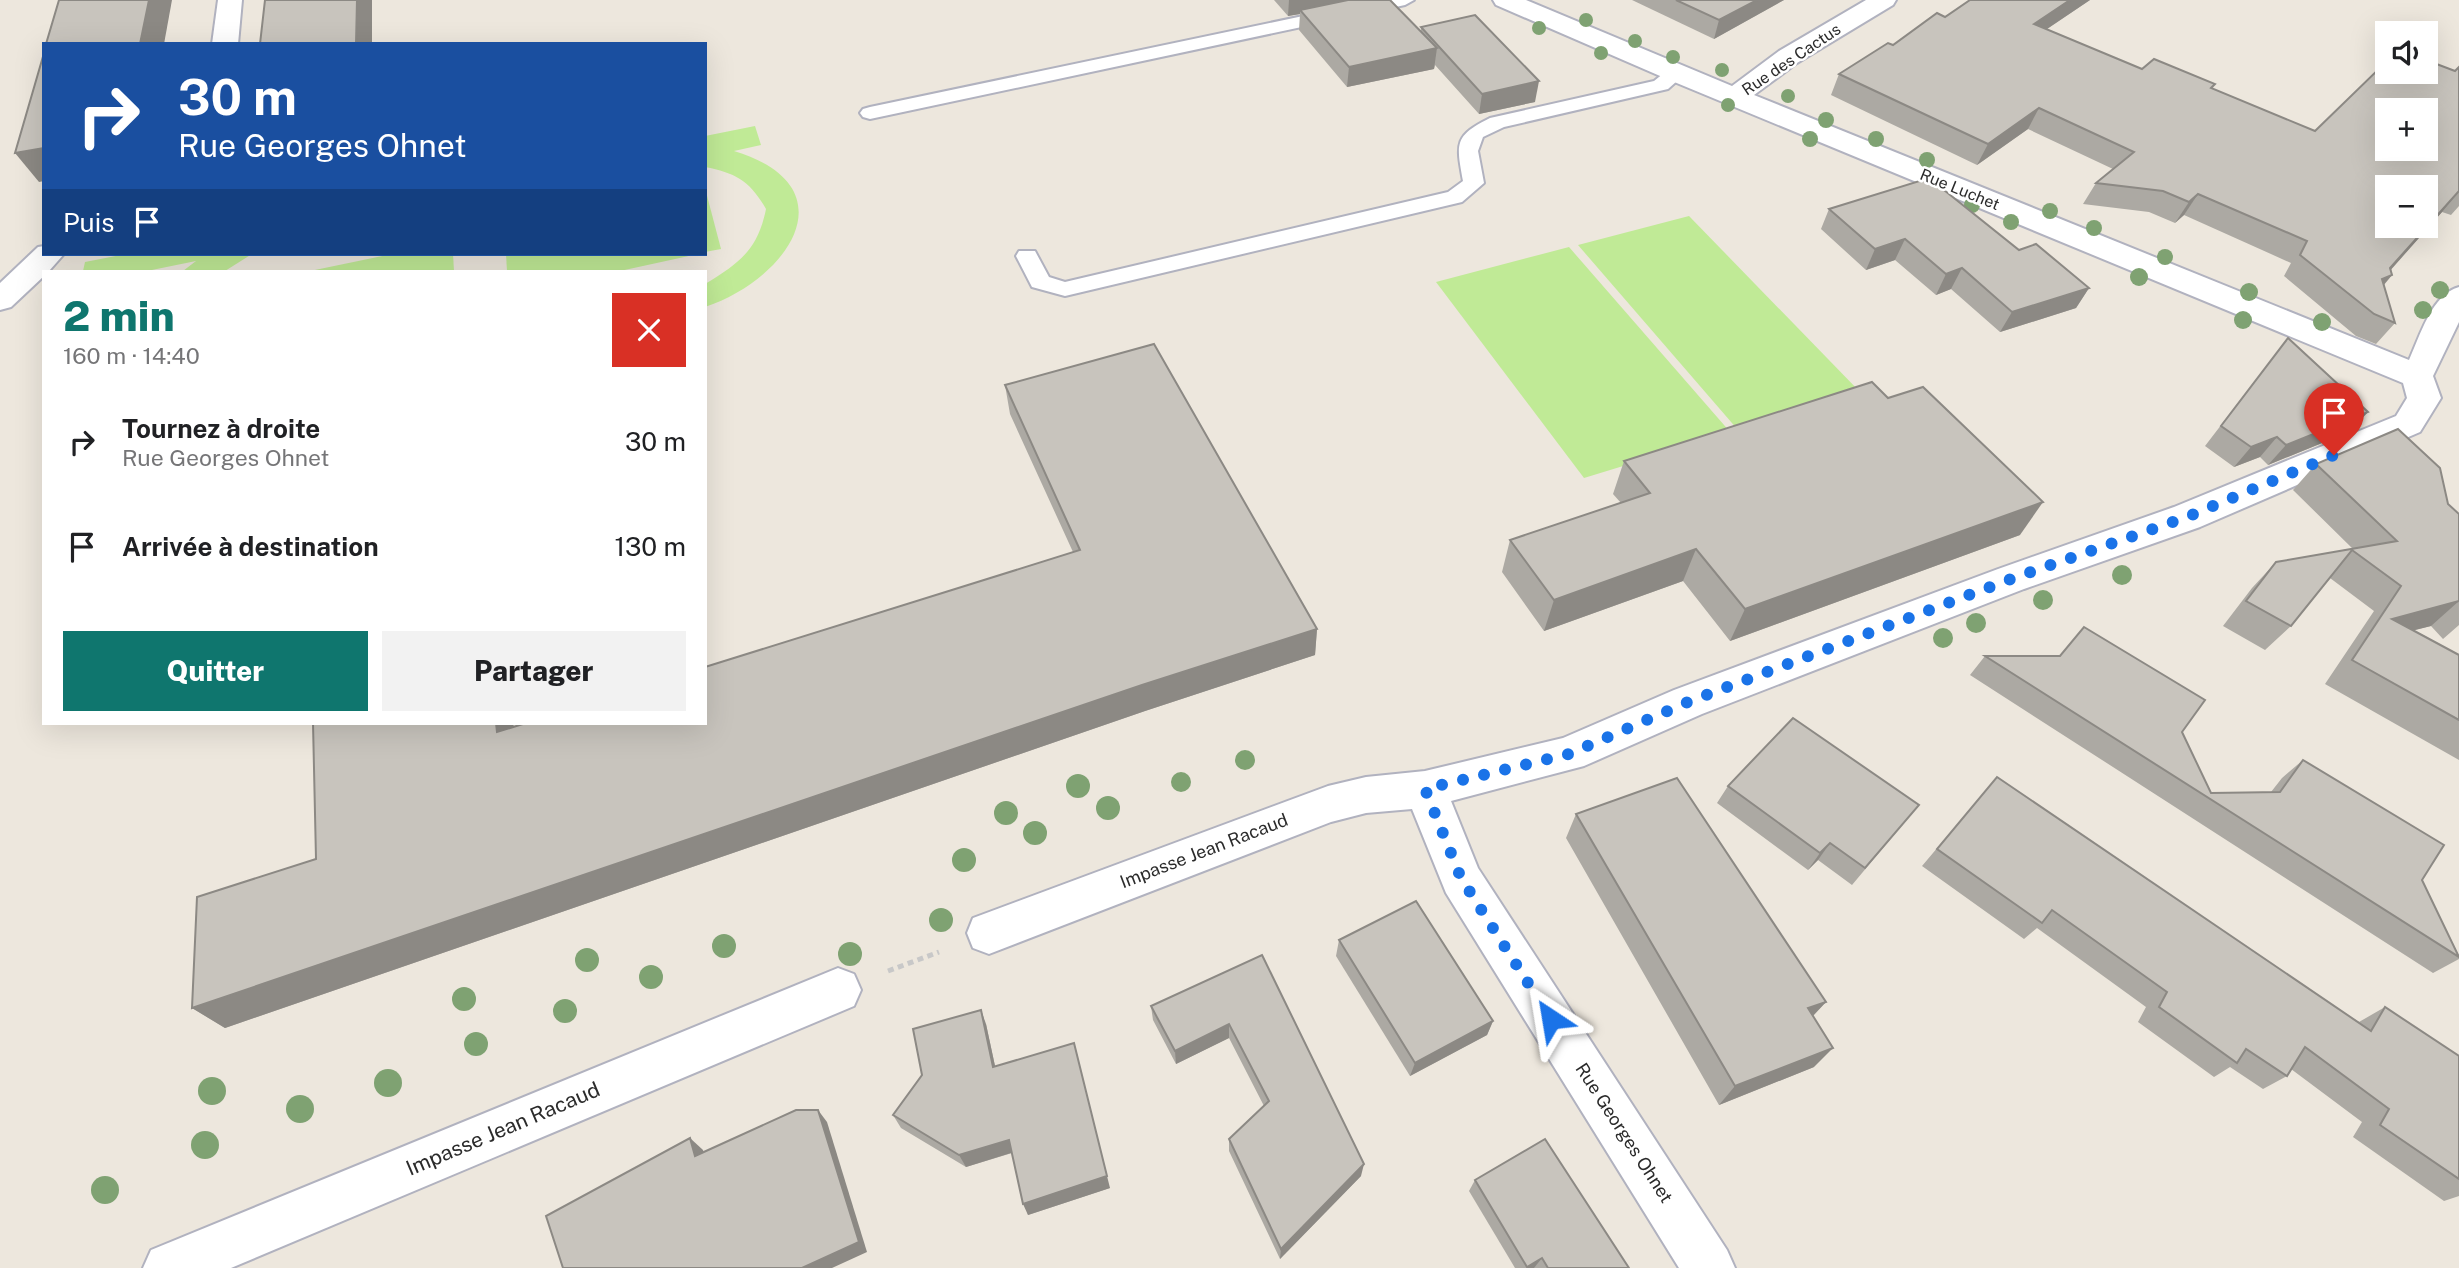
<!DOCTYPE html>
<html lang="fr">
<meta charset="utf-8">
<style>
body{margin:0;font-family:"Public Sans",sans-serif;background:#f2f2f2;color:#202124;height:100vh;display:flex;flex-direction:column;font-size:26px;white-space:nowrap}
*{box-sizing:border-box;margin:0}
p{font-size:23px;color:#757577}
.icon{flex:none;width:38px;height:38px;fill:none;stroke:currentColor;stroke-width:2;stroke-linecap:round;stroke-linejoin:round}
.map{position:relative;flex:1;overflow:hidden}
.sheet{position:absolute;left:42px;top:270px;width:665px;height:455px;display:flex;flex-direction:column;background:#fff;border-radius:0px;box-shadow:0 7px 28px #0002}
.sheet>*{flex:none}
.guide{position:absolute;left:42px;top:42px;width:665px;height:214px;border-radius:0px;box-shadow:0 7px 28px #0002;background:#1a4fa0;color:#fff;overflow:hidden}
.tools{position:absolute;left:2375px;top:21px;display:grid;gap:14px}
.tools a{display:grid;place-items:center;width:63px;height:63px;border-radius:0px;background:#fff;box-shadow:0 7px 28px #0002;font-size:35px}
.pin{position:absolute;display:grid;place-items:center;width:60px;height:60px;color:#fff;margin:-72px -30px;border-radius:50% 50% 50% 0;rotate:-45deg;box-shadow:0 0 7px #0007}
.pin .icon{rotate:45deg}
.me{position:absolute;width:77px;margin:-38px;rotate:327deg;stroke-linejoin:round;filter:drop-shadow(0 0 5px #0008)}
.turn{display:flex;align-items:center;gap:24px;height:147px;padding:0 21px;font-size:32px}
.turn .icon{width:91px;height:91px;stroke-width:2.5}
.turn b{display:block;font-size:49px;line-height:60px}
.then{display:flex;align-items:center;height:66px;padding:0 21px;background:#0003;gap:14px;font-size:26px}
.round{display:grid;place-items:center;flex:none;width:74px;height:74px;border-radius:0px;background:#f2f2f2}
.overview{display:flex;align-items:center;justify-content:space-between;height:119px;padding:0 21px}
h1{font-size:42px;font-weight:800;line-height:52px;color:#0f766e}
.button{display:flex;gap:14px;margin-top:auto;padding:14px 21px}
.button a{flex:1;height:80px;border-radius:0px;background:#0f766e;color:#fff;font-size:28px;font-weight:800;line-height:80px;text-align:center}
.button a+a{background:#f2f2f2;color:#202124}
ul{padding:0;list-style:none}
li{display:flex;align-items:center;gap:21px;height:105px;padding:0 21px}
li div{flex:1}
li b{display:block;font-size:26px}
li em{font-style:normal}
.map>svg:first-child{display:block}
</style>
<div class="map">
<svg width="2459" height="1268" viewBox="0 0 2459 1268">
<rect width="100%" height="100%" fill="#ede7dd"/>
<g fill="#c0ea96">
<path d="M755 126 761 145 734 151C852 187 788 279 705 307V284C740 263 758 249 766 209 750 181 736 173 705 167V136Z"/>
<path d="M705 188 721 249 705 252Z"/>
<path d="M1689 216 1861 393 1738 430 1578 245Z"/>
<path d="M1569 247 1731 433 1584 478 1436 282Z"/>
<path d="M126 254H252L225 271H183L196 261 147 271H83L85 262Z"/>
<path d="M392 254H453L454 271H310Z"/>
<path d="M506 254H698L620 271H507Z"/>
</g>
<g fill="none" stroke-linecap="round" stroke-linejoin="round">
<g stroke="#b1b2bf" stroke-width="4">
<g id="service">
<path d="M1379 0H1414L1405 5 870 119 863 117 860 113 863 109 870 107Z"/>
<path d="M1676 67 1686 73 1668 89 1504 127 1483 137 1478 151 1484 183 1462 202 1065 296 1032 287 1016 256 1019 251H1035L1049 277 1065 282 1448 192 1463 181C1456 143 1454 136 1490 118L1654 81 1669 69Z"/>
</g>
</g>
<g stroke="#b1b2bf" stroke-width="4">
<g id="minor">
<path d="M218 0H242L238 44H212Z"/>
<path d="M1493 0H1526L1732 86 1779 51 1866 0H1896L1893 5 1797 63 1754 95 2409 360C2420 336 2432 294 2459 287V322L2433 376 2441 398 2420 432 2200 527 2024 589 1702 714 1584 766 1451 801 1478 868 1727 1250 1735 1268H1679L1446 893 1412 809 1366 813 1331 822 989 954 973 948 967 933 973 918 1328 786 1366 777 1425 771 1563 738 1674 690 1998 569 2174 507 2396 416 2407 398 2403 383 1667 79 1496 5Z"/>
<path d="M44 246V254H64L49 271H44V276L11 307 0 310V283L38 247Z"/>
<path d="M838 968 854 974 861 990 854 1006 231 1268H143L151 1250Z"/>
</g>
</g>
<path stroke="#c8c8c8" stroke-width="5" stroke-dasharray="6 4.5" stroke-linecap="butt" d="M888 971 939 952"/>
<use href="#service" fill="#fff" fill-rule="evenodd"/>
<use href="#minor" fill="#fff" fill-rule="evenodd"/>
</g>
<g fill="#7fa272">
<circle cx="1586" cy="20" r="7"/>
<circle cx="1539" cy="28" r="7"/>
<circle cx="1635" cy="41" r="7"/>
<circle cx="1601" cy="53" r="7"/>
<circle cx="1673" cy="57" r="7"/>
<circle cx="1722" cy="70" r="7"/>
<circle cx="1788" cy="96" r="7"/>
<circle cx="1728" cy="105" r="7"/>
<circle cx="1826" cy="120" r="8"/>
<circle cx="1810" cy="139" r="8"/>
<circle cx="1876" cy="139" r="8"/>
<circle cx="1927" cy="160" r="8"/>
<circle cx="1972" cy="205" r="8"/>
<circle cx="2050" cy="211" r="8"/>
<circle cx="2011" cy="222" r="8"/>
<circle cx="2094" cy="228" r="8"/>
<circle cx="2165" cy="257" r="8"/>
<circle cx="2139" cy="277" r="9"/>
<circle cx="2440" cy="290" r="9"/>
<circle cx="2249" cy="292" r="9"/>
<circle cx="2423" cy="310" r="9"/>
<circle cx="2243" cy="320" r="9"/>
<circle cx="2322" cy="322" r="9"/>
<circle cx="2122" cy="575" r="10"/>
<circle cx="2043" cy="600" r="10"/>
<circle cx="1976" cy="623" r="10"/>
<circle cx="1943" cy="638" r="10"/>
<circle cx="1245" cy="760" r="10"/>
<circle cx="1181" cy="782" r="10"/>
<circle cx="1078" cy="786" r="12"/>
<circle cx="1108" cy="808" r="12"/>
<circle cx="1006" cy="813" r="12"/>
<circle cx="1035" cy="833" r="12"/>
<circle cx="964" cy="860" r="12"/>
<circle cx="941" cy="920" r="12"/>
<circle cx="724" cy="946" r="12"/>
<circle cx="850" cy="954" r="12"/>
<circle cx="587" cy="960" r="12"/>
<circle cx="651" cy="977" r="12"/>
<circle cx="464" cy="999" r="12"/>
<circle cx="565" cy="1011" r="12"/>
<circle cx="476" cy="1044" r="12"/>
<circle cx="388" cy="1083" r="14"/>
<circle cx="212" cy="1091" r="14"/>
<circle cx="300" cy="1109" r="14"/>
<circle cx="205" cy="1145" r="14"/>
<circle cx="105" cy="1190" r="14"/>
</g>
<g fill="#aca9a3">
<path d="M1274 0H1390L1421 32V27L1535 102 1479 114 1435 65 1434 69 1347 87 1299 30 1300 14 1288 16Z"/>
<path d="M1632 0H1784L1714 39Z"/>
<path d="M2090 0 2047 29 2142 69 2212 89 2315 131 2455 71 2459 67V206L2451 215 2442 212 2391 269 2392 275 2384 285 2395 323 2376 344 2356 336 2284 276 2291 263 2184 215 2175 223 2149 212 2083 204 2096 183 2113 169 2028 129 1977 165 1831 95 1839 74 1945 17Z"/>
<path d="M1829 209 2019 250 2089 288 2076 308 2000 332 1951 289 1936 295 1895 260 1866 270 1821 229Z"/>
<path d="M2288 338 2368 412 2349 432 2268 465 2260 457 2234 467 2205 446Z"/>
<path d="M1005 385 1317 629 1315 655 1145 711 225 1028 192 1008 316 859 313 723H513L514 727 1073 552 1010 414Z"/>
<path d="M1624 461 2020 535 1730 641 1683 581 1544 631 1502 572 1510 540 1621 503 1613 494Z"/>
<path d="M2316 464 2448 504 2459 514V625L2443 639 2431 626 2414 630 2459 655V760L2325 684 2374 611 2330 578 2291 626 2265 650 2223 626 2252 588 2276 562 2353 549 2293 490Z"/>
<path d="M1985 656H2060L2182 732 2211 793 2271 792 2282 778 2303 760 2422 880 2459 956V959L2433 973 1970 675Z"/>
<path d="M1728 786 1919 805 1852 885 1818 860 1808 870 1717 803Z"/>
<path d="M1982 795 2359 1022 2385 1007 2459 1056V1196L2444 1201 2353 1137 2362 1122 2291 1069 2287 1076 2263 1089 2230 1067 2214 1077 2138 1022 2146 1007 2037 928 2024 939 1922 866Z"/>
<path d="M1576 814 1826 1002 1813 1016 1814 1067 1719 1105 1566 838Z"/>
<path d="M1339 940 1493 1021 1487 1035 1410 1076 1336 956Z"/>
<path d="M1262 955 1361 1176 1280 1259 1229 1151V1139L1264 1106 1229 1038 1176 1064 1153 1020 1151 1006Z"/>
<path d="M986 1024 995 1066 1110 1188 1028 1215 1012 1153 966 1167 901 1128 893 1115Z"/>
<path d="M1475 1180 1629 1268H1515L1469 1191Z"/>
</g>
<g fill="#8c8984">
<path d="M149 0H172L164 44H140Z"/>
<path d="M357 0H372V44H356Z"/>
<path d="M1289 0H1366L1300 10V14L1288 16Z"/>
<path d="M1757 0H1784L1714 39 1719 20Z"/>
<path d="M2070 0H2090L2023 45 2034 24Z"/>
<path d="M1437 48 1434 69 1347 87 1349 67Z"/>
<path d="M1539 81 1535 102 1479 114 1482 94Z"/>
<path d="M2039 108 2028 129 1977 165 1988 144Z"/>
<path d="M44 148V181L39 182 15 153Z"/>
<path d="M2459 191 2442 212 2373 290 2390 268Z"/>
<path d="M2198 194 2184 215 2175 223 2189 202Z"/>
<path d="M1905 239 1895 260 1866 270 1875 249Z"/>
<path d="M1962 268 1951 289 1936 295 1946 274Z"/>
<path d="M2392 275 2374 296 2382 279Z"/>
<path d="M2089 288 2076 308 2000 332 2012 312Z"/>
<path d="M2368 412 2349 432 2268 465 2286 445Z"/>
<path d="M2277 437 2260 457 2234 467 2251 447Z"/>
<path d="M2043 502 2020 535 1730 641 1745 609Z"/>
<path d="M1696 549 1683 581 1544 631 1554 600Z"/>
<path d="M2459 601 2431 626 2364 643 2392 619Z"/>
<path d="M1317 629 1315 655 1145 711 225 1028 192 1008 1142 685Z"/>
<path d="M496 723H513L517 757 497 732Z"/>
<path d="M1830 843 1818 860 1808 870 1820 853Z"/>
<path d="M1826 1002 1807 1022 1808 1008Z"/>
<path d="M981 1010 986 1024 998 1080 993 1067Z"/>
<path d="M1493 1021 1487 1035 1410 1076 1415 1063Z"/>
<path d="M1229 1024V1038L1176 1064 1175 1051Z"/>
<path d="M1074 1043 1110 1188 1028 1215 1023 1204Z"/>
<path d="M1833 1048 1814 1067 1719 1105 1735 1086Z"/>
<path d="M818 1110 827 1122 867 1252 832 1268H802Z"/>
<path d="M690 1138 703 1150 707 1168 695 1156Z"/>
<path d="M1009 1140 1014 1152 966 1167 959 1155Z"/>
<path d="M1364 1164 1361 1176 1280 1259 1281 1249Z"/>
<path d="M1542 1258 1534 1268H1527V1267Z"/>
</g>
<g fill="#c8c4bd" stroke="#8c8984" stroke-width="2" fill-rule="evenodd">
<path d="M59 0H149L140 44H46Z"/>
<path d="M265 0H357L356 44H260Z"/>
<path d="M1348 0H1390L1437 48 1349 67 1300 10Z"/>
<path d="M1676 0H1757L1719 20Z"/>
<path d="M1970 0H2070L2034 24 2142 69 2154 59 2215 84 2211 88 2315 131 2387 61V72H2426V60L2455 71 2459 67V191L2390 268 2392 275 2382 279 2395 323 2374 314 2300 255 2307 241 2198 194 2189 202 2163 191 2096 183 2134 152 2039 108 1988 144 1839 74 1888 43 1893 45 1937 13 1945 17ZM2387 110H2426V149H2387ZM2387 187H2426V226H2387Z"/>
<path d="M1475 15 1539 81 1482 94 1421 27Z"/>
<path d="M44 53V148L15 153Z"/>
<path d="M1929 178 2019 250 2036 244 2089 288 2012 312 1962 268 1946 274 1905 239 1875 249 1829 209Z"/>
<path d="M2288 338 2368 412 2286 445 2277 437 2251 447 2221 426Z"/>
<path d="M1154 344 1317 629 1142 685 192 1008 197 897 316 859 313 723H496L497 732 526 723H705V667L1080 550 1005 385Z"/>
<path d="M1872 382 1888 398 1923 387 2043 502 1745 609 1696 549 1554 600 1510 540 1650 493 1624 461Z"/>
<path d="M2398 429 2440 468 2448 504 2459 514V601L2392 619 2459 655V720L2352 660 2401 586 2352 550 2291 626 2246 601 2276 562 2397 541 2316 464Z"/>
<path d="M2084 627 2205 700 2182 732 2211 793 2280 792 2303 760 2444 845 2422 880 2459 957 1985 656H2060Z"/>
<path d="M1793 718 1919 805 1865 868 1830 843 1820 853 1728 786Z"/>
<path d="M1997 777 2371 1031 2385 1007 2459 1056V1179L2380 1125 2389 1109 2305 1047 2287 1076 2246 1049 2237 1063 2159 1007 2167 992 2052 910 2042 923 1937 849Z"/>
<path d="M1677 778 1826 1002 1808 1008 1833 1048 1735 1086 1576 814Z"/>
<path d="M1416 901 1493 1021 1415 1063 1339 940Z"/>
<path d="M1262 955 1364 1164 1281 1249 1229 1139 1269 1101 1229 1024 1175 1051 1151 1006Z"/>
<path d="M981 1010 993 1067 1074 1043 1107 1176 1023 1204 1009 1140 959 1155 893 1115 922 1075 913 1029Z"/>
<path d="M796 1110H818L859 1242 802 1268H563L546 1216 690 1138 695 1156Z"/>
<path d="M1545 1139 1629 1268H1548L1542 1258 1527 1267 1475 1180Z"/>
</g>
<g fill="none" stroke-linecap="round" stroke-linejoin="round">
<path stroke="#1a73e8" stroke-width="12" stroke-dasharray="0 21.6" d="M1551 1019 1461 878 1425 789 1569 754 1688 702 2011 579 2187 517 2334 455"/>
</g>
<g text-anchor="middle" stroke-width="5" stroke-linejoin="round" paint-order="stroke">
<g font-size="16" fill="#2b2b2b" stroke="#fff">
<text transform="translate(1791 59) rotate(-34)" y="6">Rue des Cactus</text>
<text transform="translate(1960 189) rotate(22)" y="6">Rue Luchet</text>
</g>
<g font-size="18" fill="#2b2b2b" stroke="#fff">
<text transform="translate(1204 851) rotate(-21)" y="6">Impasse Jean Racaud</text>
<text transform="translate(1624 1133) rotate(57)" y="6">Rue Georges Ohnet</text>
</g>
<g font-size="21" fill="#2b2b2b" stroke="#fff">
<text transform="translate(503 1129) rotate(-23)" y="7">Impasse Jean Racaud</text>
</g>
</g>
</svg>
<div class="tools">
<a><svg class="icon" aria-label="sound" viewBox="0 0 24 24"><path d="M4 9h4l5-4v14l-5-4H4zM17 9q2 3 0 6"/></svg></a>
<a>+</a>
<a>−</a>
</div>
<div class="pin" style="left:2334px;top:455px;background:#d93025"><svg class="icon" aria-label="arrive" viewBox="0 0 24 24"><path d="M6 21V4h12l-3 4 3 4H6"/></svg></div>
<svg class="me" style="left:1551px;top:1019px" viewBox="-20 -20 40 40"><path d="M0-17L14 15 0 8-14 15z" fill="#1a73e8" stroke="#fff" stroke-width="4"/></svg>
<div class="guide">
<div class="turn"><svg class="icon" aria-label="right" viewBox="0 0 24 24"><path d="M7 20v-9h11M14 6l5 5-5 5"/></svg><div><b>30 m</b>Rue Georges Ohnet</div></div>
<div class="then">Puis<svg class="icon" aria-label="arrive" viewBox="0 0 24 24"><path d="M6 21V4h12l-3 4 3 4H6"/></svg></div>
</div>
<section class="sheet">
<div class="overview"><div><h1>2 min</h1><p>160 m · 14:40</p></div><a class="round" style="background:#d93025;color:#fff"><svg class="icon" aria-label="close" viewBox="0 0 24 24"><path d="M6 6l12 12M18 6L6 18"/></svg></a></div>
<ul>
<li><svg class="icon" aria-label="right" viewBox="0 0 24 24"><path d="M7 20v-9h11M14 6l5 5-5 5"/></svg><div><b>Tournez à droite</b><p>Rue Georges Ohnet</p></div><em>30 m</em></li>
<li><svg class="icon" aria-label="arrive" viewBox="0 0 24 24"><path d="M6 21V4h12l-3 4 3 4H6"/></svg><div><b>Arrivée à destination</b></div><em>130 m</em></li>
</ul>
<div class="button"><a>Quitter</a><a>Partager</a></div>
</section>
</div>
